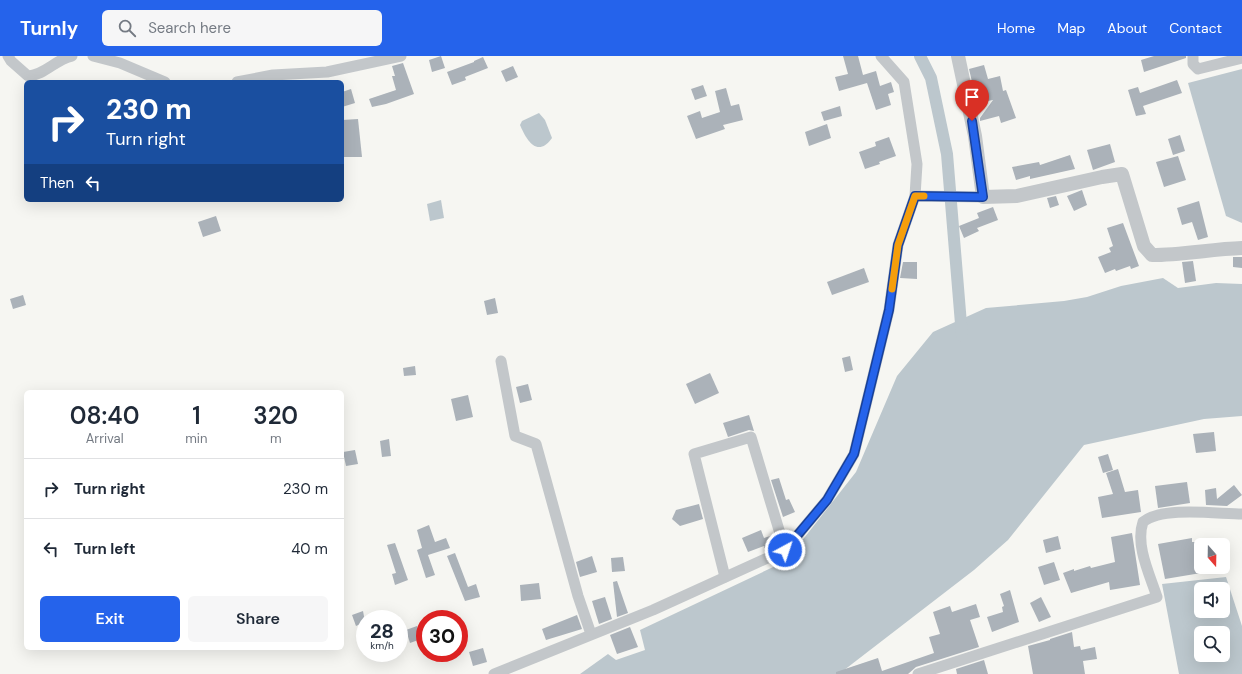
<!DOCTYPE html>
<style>
body{margin:0;font-family:"DM Sans",sans-serif;background:#f6f6f7;color:#1f2937;height:100vh;display:flex;flex-direction:column;font-size:15px;white-space:nowrap}
*{box-sizing:border-box;margin:0}
p{font-size:13px;color:#747a83}
.icon{flex:none;width:22px;height:22px;fill:none;stroke:currentColor;stroke-width:2;stroke-linecap:round;stroke-linejoin:round}
.map{position:relative;flex:1;overflow:hidden}
.details{position:absolute;left:24px;top:334px;width:320px;height:260px;display:flex;flex-direction:column;background:#fff;border-radius:6px;box-shadow:0 4px 16px #0002}
.details>*{flex:none}
.banner{position:absolute;left:24px;top:24px;width:320px;height:122px;border-radius:6px;box-shadow:0 4px 16px #0002;background:#1a4fa0;color:#fff;overflow:hidden}
.needle{width:26px;rotate:160deg}
.buttons{position:absolute;left:1194px;top:482px;display:grid;gap:8px}
.buttons a{display:grid;place-items:center;width:36px;height:36px;border-radius:6px;background:#fff;box-shadow:0 4px 16px #0002;font-size:20px}
.speed{position:absolute;left:356px;top:554px;display:flex;gap:8px;font-size:20px;font-weight:700;text-align:center}
.speed>*{display:grid;place-content:center;width:52px;height:52px;border-radius:50%;background:#fff;box-shadow:0 4px 16px #0002;line-height:1}
.speed small{font-size:10px;font-weight:400}
.speed .limit{border:6px solid #d22;background:#fff;color:#111}
.pin{position:absolute;display:grid;place-items:center;width:34px;height:34px;color:#fff;margin:-41px -17px;border-radius:50% 50% 50% 0;rotate:-45deg;box-shadow:0 0 4px #0007}
.pin .icon{rotate:45deg}
.me{position:absolute;width:44px;margin:-22px;rotate:40deg;stroke-linejoin:round;filter:drop-shadow(0 0 3px #0008)}
.turn{display:flex;align-items:center;gap:14px;height:84px;padding:0 16px;font-size:18px}
.turn .icon{width:52px;height:52px;stroke-width:2.5}
.turn b{display:block;font-size:28px;line-height:34px}
.then{display:flex;align-items:center;height:38px;padding:0 16px;background:#0003;gap:8px;font-size:15px}
.eta{display:flex;justify-content:space-evenly;align-items:center;height:68px;text-align:center}
.eta b{font-size:24px;font-weight:600;line-height:28px}
.action{display:flex;gap:8px;margin-top:auto;padding:8px 16px}
.action a{flex:1;height:46px;border-radius:6px;background:#2563eb;color:#fff;font-size:16px;font-weight:600;line-height:46px;text-align:center}
.action a+a{background:#f6f6f7;color:#1f2937}
ul{padding:0;list-style:none}
li{display:flex;align-items:center;gap:12px;height:60px;padding:0 16px;border-top:1px solid #e0e1e3}
li div{flex:1}
li b{display:block;font-size:15px}
li em{font-style:normal}
header{display:flex;align-items:center;gap:24px;box-sizing:border-box;height:56px;padding:0 20px;background:#2563eb;color:#fff}
header strong{font-size:19px}
nav{display:flex;gap:22px;margin-inline-start:auto;font-size:14px}
.search{width:280px;height:36px;background:#f6f6f7;display:flex;align-items:center;gap:10px;box-sizing:border-box;padding:0 14px;border-radius:6px;color:#747a83;font-size:15px}
.map>svg:first-child{display:block}
</style>
<header>
<strong>Turnly</strong>
<div class="search"><svg class="icon" aria-label="search" viewBox="0 0 24 24"><circle cx="10" cy="10" r="6"/><path d="M15 15l6 6"/></svg>Search here</div>
<nav><a>Home</a><a>Map</a><a>About</a><a>Contact</a></nav>
</header>
<div class="map">
<svg width="1242" height="618" viewBox="0 0 1242 618">
<rect width="100%" height="100%" fill="#f6f6f2"/>
<g fill="#bcc7cd" fill-rule="evenodd">
<path d="M1242 13V167L1226 160 1188 27Z"/>
<path d="M539 57 545 64 552 82C537 103 526 83 520 69L522 65Z"/>
<path d="M441 144 444 162 430 165 427 148Z"/>
<path d="M1163 222 1178 232 1216 227 1242 228V360L1204 363 1084 389 1008 484 974 514 839 618H580L608 598 616 604 645 594 640 574 786 505 856 416 897 320 933 276 986 252 1064 245 1087 241 1121 230Z"/>
<path d="M1226 521 1242 570V618H1179L1162 528ZM1201 533H1223V555H1201ZM1201 577H1223V599H1201Z"/>
</g>
<g fill="none" stroke-linecap="round" stroke-linejoin="round">
<path stroke="#bcc7cd" stroke-width="12" d="M920 0 931 22 947 98 962 280"/>
</g>
<g fill="#abb2b9">
<path d="M441 0 445 12 432 16 429 4Z"/>
<path d="M843 0H858L863 19 876 15 880 30 891 26 894 36 888 38 891 49 876 54 867 27 839 35 835 21 848 18Z"/>
<path d="M1154 0H1186V2L1144 16 1141 4Z"/>
<path d="M483 1 488 12 465 21 466 24 452 29 447 16 474 6V5Z"/>
<path d="M403 7 414 38 386 48 372 51 369 43 396 34 392 20H395L392 10Z"/>
<path d="M984 9 988 23 1000 20 1003 35 1006 34 1016 62 1001 67 999 60 980 65V62L993 44 977 47 969 13Z"/>
<path d="M513 10 518 21 506 26 501 15Z"/>
<path d="M1177 24 1182 37 1143 50 1146 58 1136 60 1128 34 1138 31 1140 37Z"/>
<path d="M703 29 707 40 695 44 691 33Z"/>
<path d="M726 32 731 50 739 48 743 64 723 69 725 73 696 83 687 60 700 55 702 62 720 56 715 35Z"/>
<path d="M351 33 355 47 342 51V36Z"/>
<path d="M840 50 842 60 824 65 821 56Z"/>
<path d="M358 63 362 101H343L342 64Z"/>
<path d="M827 68 831 82 809 90 805 76Z"/>
<path d="M1180 79 1185 95 1173 99 1168 83Z"/>
<path d="M889 81 896 100 879 106 880 108 865 113 859 96 876 90 875 86Z"/>
<path d="M1110 88 1115 106 1093 114 1087 94Z"/>
<path d="M1070 99 1075 113 1030 123V120L1016 124 1012 111 1039 106 1040 109Z"/>
<path d="M1178 100 1186 124 1164 131 1156 106Z"/>
<path d="M1082 134 1087 149 1074 155 1067 140Z"/>
<path d="M1056 140 1059 149 1050 152 1047 142Z"/>
<path d="M1199 145 1208 181 1198 184 1192 166 1182 169 1177 152Z"/>
<path d="M993 151 998 164 977 172 979 175 964 182 959 170 979 162 977 157Z"/>
<path d="M216 160 221 175 203 181 198 166Z"/>
<path d="M1123 167 1139 210 1131 213 1130 210 1116 215 1115 213 1105 217 1098 201 1111 196 1109 192 1113 190 1107 172Z"/>
<path d="M1233 201H1242V212L1233 211Z"/>
<path d="M1193 205 1196 225 1185 227 1182 206Z"/>
<path d="M903 206H917V223L900 222Z"/>
<path d="M864 212 869 226 832 239 827 226Z"/>
<path d="M23 239 26 249 13 253 10 243Z"/>
<path d="M495 242 498 257 487 259 484 245Z"/>
<path d="M850 300 853 314 845 316 842 302Z"/>
<path d="M415 310 416 319 404 320 403 312Z"/>
<path d="M710 317 719 337 695 348 686 328Z"/>
<path d="M528 328 532 344 520 347 516 331Z"/>
<path d="M468 339 473 361 456 365 451 343Z"/>
<path d="M749 359 754 375 749 374 728 381 723 367Z"/>
<path d="M1214 376 1216 395 1196 397 1193 378Z"/>
<path d="M389 383 391 400 382 401 380 385Z"/>
<path d="M355 394 358 408 346 410 343 396Z"/>
<path d="M1108 398 1113 414 1103 417 1098 401Z"/>
<path d="M1118 413 1125 436 1138 434 1141 456 1102 462 1098 441 1113 438 1106 417Z"/>
<path d="M779 422 786 444 789 443 795 456 783 461 771 424Z"/>
<path d="M1187 426 1190 447 1158 452 1155 430Z"/>
<path d="M1234 429 1242 439 1227 450 1206 449 1205 434 1216 432 1217 443Z"/>
<path d="M699 448 703 463 680 470 672 463 676 454Z"/>
<path d="M429 469 435 486 446 482 450 492 428 499 435 519 426 522 417 494 422 492 417 474Z"/>
<path d="M761 474 764 482 773 479 776 488 764 492V490L748 496 742 482Z"/>
<path d="M1132 477 1140 529 1110 534 1109 526 1071 537 1063 517 1074 513V515L1090 510 1091 512 1115 506 1111 481Z"/>
<path d="M1058 480 1061 493 1046 497 1043 484Z"/>
<path d="M1192 482V486H1201V517L1165 523 1158 488Z"/>
<path d="M395 487 408 524 395 529 392 518 396 517 387 489Z"/>
<path d="M455 497 468 531 476 528 480 541 465 545 447 500Z"/>
<path d="M592 500 597 516 580 521 576 506Z"/>
<path d="M623 501 625 515 612 516 611 502Z"/>
<path d="M1054 506 1060 524 1044 529 1038 511Z"/>
<path d="M617 525 628 557 617 561 613 526Z"/>
<path d="M539 527 541 543 521 545 520 529Z"/>
<path d="M1010 534 1019 566 992 576 987 561 1003 556 1002 551 1004 550 1000 538Z"/>
<path d="M605 541 612 563 599 568 592 545Z"/>
<path d="M1041 541 1051 561 1039 566 1030 547Z"/>
<path d="M976 548 980 561 970 564 979 591 916 611 908 618H836V616L878 602 882 615 934 597 929 581 940 578 933 556 950 550 952 556Z"/>
<path d="M363 555 365 566 356 570 352 559Z"/>
<path d="M577 559 582 573 546 584 542 573Z"/>
<path d="M417 570 421 583 410 587 406 574Z"/>
<path d="M630 571 638 591 617 598 610 579Z"/>
<path d="M1072 576 1074 591 1080 590 1081 594 1095 591 1097 603 1083 605 1085 618H1033L1028 590 1050 584V583Z"/>
<path d="M483 592 487 606 473 610 469 596Z"/>
<path d="M984 604 988 618H957L956 613Z"/>
</g>
<g fill="none" stroke-linecap="round" stroke-linejoin="round">
<g stroke="#c3c7ca" stroke-width="11">
<path d="M8 0 11 5 28 20C45 19 56 3 72 0"/>
<path d="M93 0 120 7 165 26"/>
<path d="M1193 0V8L1198 13 1242 2"/>
<path d="M237 26 273 19 327 16 401 0"/>
<path d="M915 140 983 141"/>
<path d="M501 305 515 380 536 388 578 540 591 578"/>
<path d="M725 521 694 398 751 381 785 494"/>
<path d="M494 618 653 554 785 494 827 444 854 398 889 254 898 189 915 140 917 108 904 26 881 0"/>
<path d="M918 618 1157 541C1150 519 1135 489 1143 466 1162 450 1218 458 1242 458"/>
</g>
<path stroke="#c3c7ca" stroke-width="14" d="M958 0 975 80 983 141 1017 140 1102 121 1122 118 1144 190 1152 199C1182 199 1212 193 1242 192"/>
</g>
<g fill="none" stroke-linecap="round" stroke-linejoin="round">
<g stroke="#184099" stroke-width="10">
<path id="route" d="M785 494 827 444 854 398 889 254 898 189 915 140 983 141 972 65"/>
</g>
<use href="#route" stroke="#2563eb" stroke-width="7"/>
<path stroke="#f59e0b" stroke-width="7" d="M892 233 898 189 915 140H924"/>
</g>
</svg>
<div class="buttons">
<a><svg class="needle" viewBox="-14 -14 28 28"><path d="M0-13l5 13h-10z" fill="#e53935"/><path d="M0 13l5-13h-10z" fill="#747a83"/></svg></a>
<a><svg class="icon" aria-label="sound" viewBox="0 0 24 24"><path d="M4 9h4l5-4v14l-5-4H4zM17 9q2 3 0 6"/></svg></a>
<a><svg class="icon" aria-label="search" viewBox="0 0 24 24"><circle cx="10" cy="10" r="6"/><path d="M15 15l6 6"/></svg></a>
</div>
<div class="speed"><div>28<small>km/h</small></div><div class="limit">30</div></div>
<div class="pin" style="left:972px;top:65px;background:#d93025"><svg class="icon" aria-label="arrive" viewBox="0 0 24 24"><path d="M6 21V4h12l-3 4 3 4H6"/></svg></div>
<svg class="me" style="left:785px;top:494px" viewBox="-20 -20 40 40"><circle r="17" fill="#2563eb" stroke="#fff" stroke-width="3"/><path d="M0-11L8 9 0 5-8 9z" fill="#fff"/></svg>
<div class="banner">
<div class="turn"><svg class="icon" aria-label="right" viewBox="0 0 24 24"><path d="M7 20v-9h11M14 6l5 5-5 5"/></svg><div><b>230 m</b>Turn right</div></div>
<div class="then">Then<svg class="icon" aria-label="left" viewBox="0 0 24 24"><path d="M17 20v-9H6M10 6l-5 5 5 5"/></svg></div>
</div>
<section class="details">
<div class="eta">
<div><b>08:40</b><p>Arrival</p></div>
<div><b>1</b><p>min</p></div>
<div><b>320</b><p>m</p></div>
</div>
<ul>
<li><svg class="icon" aria-label="right" viewBox="0 0 24 24"><path d="M7 20v-9h11M14 6l5 5-5 5"/></svg><div><b>Turn right</b></div><em>230 m</em></li>
<li><svg class="icon" aria-label="left" viewBox="0 0 24 24"><path d="M17 20v-9H6M10 6l-5 5 5 5"/></svg><div><b>Turn left</b></div><em>40 m</em></li>
</ul>
<div class="action"><a>Exit</a><a>Share</a></div>
</section>
</div>
